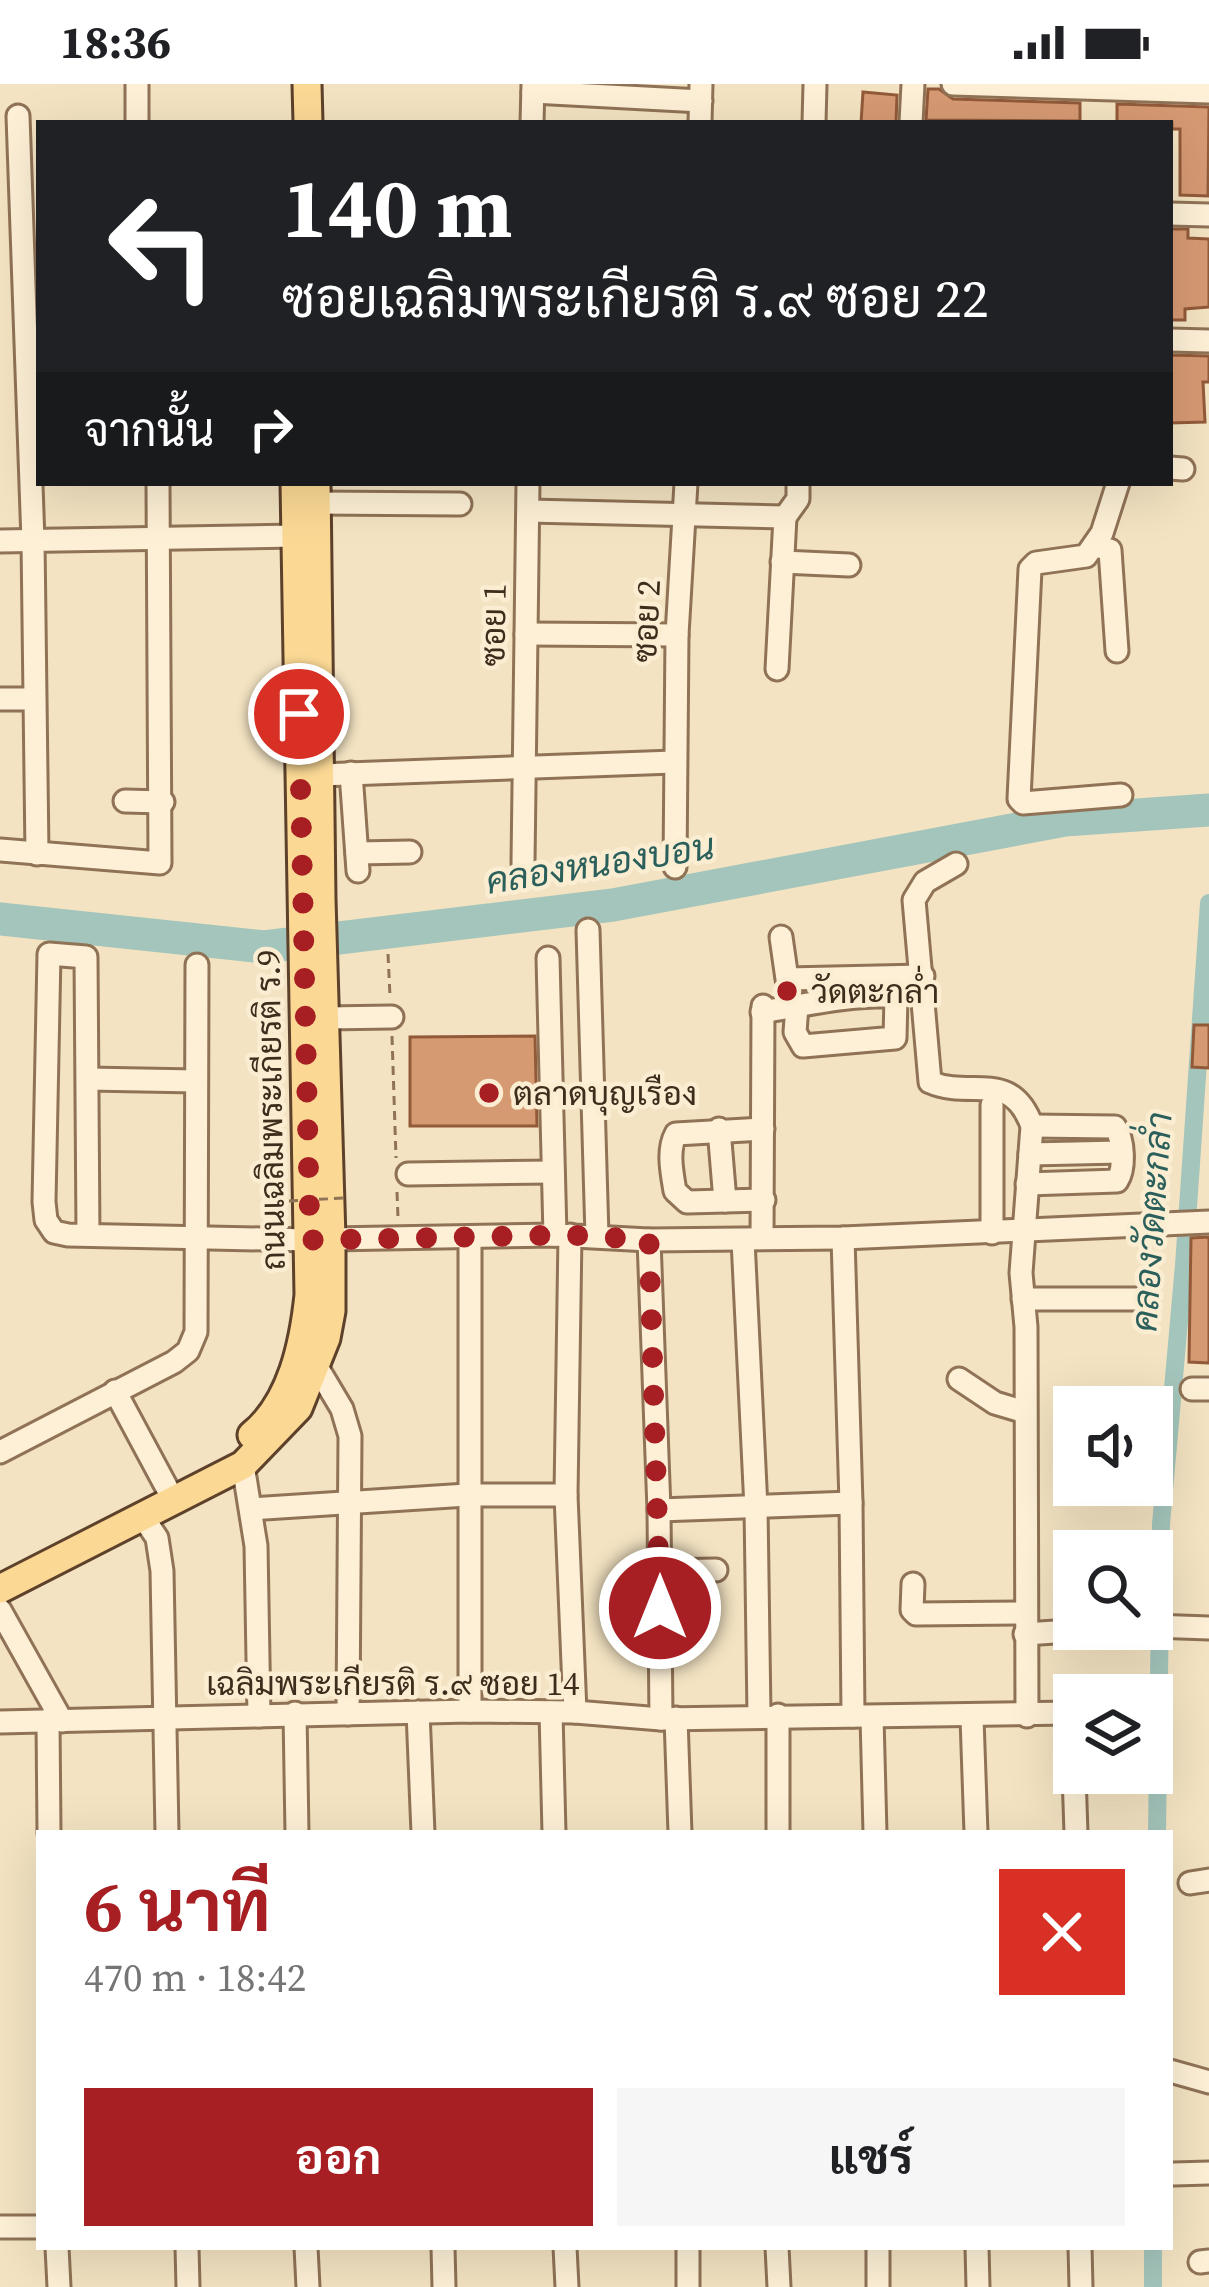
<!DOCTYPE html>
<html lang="th">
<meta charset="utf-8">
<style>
body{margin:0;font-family:"Source Serif 4",Sarabun,serif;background:#f6f6f6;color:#202124;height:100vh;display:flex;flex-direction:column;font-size:45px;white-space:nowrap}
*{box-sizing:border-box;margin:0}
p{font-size:39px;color:#757577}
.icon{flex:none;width:66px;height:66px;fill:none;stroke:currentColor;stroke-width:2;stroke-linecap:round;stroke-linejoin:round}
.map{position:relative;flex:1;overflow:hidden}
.drawer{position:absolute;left:36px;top:1746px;width:1137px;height:420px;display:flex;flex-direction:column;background:#fff;border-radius:0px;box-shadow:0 12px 48px #0002}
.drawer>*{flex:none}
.hud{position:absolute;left:36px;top:36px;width:1137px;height:366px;border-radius:0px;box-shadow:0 12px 48px #0002;background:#202124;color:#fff;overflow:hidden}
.fabs{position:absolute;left:1053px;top:1302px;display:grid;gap:24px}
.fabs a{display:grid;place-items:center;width:120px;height:120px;border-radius:0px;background:#fff;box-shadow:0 12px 48px #0002;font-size:60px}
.pin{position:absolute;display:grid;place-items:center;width:102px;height:102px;color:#fff;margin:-51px;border:6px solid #fff;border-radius:50%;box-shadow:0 3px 12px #0007}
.me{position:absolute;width:132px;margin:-66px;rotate:0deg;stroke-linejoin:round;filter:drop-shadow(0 0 9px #0008)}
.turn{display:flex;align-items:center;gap:42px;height:252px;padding:0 48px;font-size:54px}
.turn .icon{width:156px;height:156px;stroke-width:2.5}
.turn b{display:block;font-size:84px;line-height:102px}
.then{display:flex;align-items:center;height:114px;padding:0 48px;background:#0003;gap:24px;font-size:45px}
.round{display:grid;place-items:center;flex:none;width:126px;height:126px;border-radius:0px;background:#f6f6f6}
.headline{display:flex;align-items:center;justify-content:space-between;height:204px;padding:0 48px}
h1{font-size:72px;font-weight:700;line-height:90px;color:#a71e23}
.primary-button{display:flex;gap:24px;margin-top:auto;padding:24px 48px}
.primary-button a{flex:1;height:138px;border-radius:0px;background:#a71e23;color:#fff;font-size:48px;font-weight:700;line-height:138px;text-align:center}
.primary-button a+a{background:#f6f6f6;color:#202124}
.status{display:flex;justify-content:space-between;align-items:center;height:84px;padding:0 60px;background:#fff;direction:ltr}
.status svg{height:33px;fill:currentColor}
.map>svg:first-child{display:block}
</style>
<div class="status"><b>18:36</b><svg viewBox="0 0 49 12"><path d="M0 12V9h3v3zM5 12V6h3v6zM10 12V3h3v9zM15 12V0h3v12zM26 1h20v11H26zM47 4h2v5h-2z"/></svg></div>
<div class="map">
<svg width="1209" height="2203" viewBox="0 0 1209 2203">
<rect width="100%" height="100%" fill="#f3e3c2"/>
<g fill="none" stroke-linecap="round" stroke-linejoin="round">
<g stroke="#a4c5bb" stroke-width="18">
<path d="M1157 1749 1161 1440 1184 1181 1209 819"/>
<path d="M1153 2203V2163"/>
</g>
<path stroke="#a4c5bb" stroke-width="33" d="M0 835 264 863 613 821 1065 736 1209 726"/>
</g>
<g fill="#d69a73" stroke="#925a39" stroke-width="3">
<path d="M928 5H939L953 15 1080 19V37L926 36Z"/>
<path d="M863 8 897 11 896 39H861Z"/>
<path d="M1117 20 1209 23 1208 112 1180 111V45H1172V39H1117Z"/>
<path d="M1170 145H1188V154L1209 155V223L1185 225V236H1170Z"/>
<path d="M1170 271 1209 272V298H1203L1205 338 1170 339Z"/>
<path d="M1194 941H1209V984L1192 983Z"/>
<path d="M535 952 537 1042H410V953Z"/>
<path d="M1209 1153V1279L1189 1278 1191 1154Z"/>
</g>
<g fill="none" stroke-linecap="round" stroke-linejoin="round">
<g stroke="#907356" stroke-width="27">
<g id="minor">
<path d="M137 0V39"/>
<path d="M953 0 1209 8"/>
<path d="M533 8 701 17"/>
<path d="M18 32 33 457 37 770"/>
<path d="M532 39 533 0"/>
<path d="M700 39 701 0"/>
<path d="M814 39 815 0"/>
<path d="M911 39 913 0"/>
<path d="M1170 130 1209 131"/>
<path d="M1170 256 1209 257"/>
<path d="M1170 384 1183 385"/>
<path d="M1118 399 1102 449 1086 472 1036 479 1030 485 1019 715 1023 719 1121 711"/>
<path d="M316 419 460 420"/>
<path d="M529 427 785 433 798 415V399"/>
<path d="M0 457 296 452"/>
<path d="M1096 462 1110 466 1117 567"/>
<path d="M782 478 849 481"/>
<path d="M526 550 677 551"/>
<path d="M777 585 785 433"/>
<path d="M0 615H33"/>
<path d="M351 689 358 787"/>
<path d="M320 691 674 678"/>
<path d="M125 717 163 718"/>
<path d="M0 766 160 779 158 399"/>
<path d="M357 769 410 768"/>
<path d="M523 779 528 399"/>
<path d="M956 780 925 798 914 816 930 998C971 1016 1011 984 1032 1042L1021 1189 1026 1243 1027 1632"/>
<path d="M675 783 677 551 686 399"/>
<path d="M588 846 597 1152"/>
<path d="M781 853 787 895 923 892"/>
<path d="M548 874 555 1151"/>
<path d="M762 928C805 921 852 910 896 912L895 954 803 962 795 948 797 922"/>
<path d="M326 934 392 933"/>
<path d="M88 995 196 997"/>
<path d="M719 1045 725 1117"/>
<path d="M763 1045 676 1050C667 1066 672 1089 675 1107L687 1118 764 1116"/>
<path d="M1030 1070 1121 1068"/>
<path d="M408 1090 553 1088"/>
<path d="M1027 1100 1117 1097C1125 1085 1124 1056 1115 1043L1032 1042"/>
<path d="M992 1149V1021"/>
<path d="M88 1151 86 873 49 870 44 1118 46 1136 54 1148 68 1151 310 1156"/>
<path d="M570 1151 566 1411 575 1628"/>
<path d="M762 1154 763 922"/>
<path d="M843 1154 851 1419 853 1632"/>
<path d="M331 1155 555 1151 649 1156 843 1154 1209 1138"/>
<path d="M649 1156 659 1426 661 1635"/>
<path d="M743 1156 756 1424 759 1631"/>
<path d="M1023 1215H1148"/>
<path d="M317 1283 342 1325 350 1352 348 1630"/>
<path d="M959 1295 995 1319 1025 1328"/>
<path d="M1192 1305H1209"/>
<path d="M115 1307 167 1404"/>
<path d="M0 1368 174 1278 188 1267 196 1248 197 881"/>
<path d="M243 1381 256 1462 259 1632"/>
<path d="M251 1425 467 1411H566"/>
<path d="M659 1426 851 1419"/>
<path d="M143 1433 157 1454 162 1487 167 1749"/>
<path d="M659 1487 716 1486"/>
<path d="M913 1500 912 1526 916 1530 1024 1529"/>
<path d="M0 1526 62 1637"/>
<path d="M1152 1542 1209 1544"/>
<path d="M1025 1550 1100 1545"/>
<path d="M470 1627V1153"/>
<path d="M418 1628 423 1749"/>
<path d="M551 1628 554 1749"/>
<path d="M295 1629 297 1749"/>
<path d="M1072 1630 1076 1749"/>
<path d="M872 1633 875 1749"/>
<path d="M676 1634 680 1749"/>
<path d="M972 1634 976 1749"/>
<path d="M48 1636 49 1749"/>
<path d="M0 1638 470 1627 575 1628 661 1635 1074 1629"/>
<path d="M778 1749V1631"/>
<path d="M1190 1799 1209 1796"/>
<path d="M1170 1987 1209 1998"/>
<path d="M1174 2090 1209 2089"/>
<path d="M0 2143H39"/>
<path d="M57 2163 59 2203"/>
<path d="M187 2163 188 2203"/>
<path d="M306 2163 308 2203"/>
<path d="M443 2163 444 2203"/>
<path d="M565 2163 567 2203"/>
<path d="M777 2163 779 2203"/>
<path d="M878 2163V2203"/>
<path d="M977 2163 978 2203"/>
<path d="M1080 2163 1081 2203"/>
<path d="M1200 2178 1209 2177"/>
<path d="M688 2203V2163"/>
</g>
</g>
<g stroke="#5d412b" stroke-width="33">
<g id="major">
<path d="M307 0 308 39"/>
<path d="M252 1351C292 1319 304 1259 309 1211L295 399"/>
<path d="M0 1505 243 1381 298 1324 326 1254 331 1227V1155L321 815 316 399"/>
</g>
</g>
<g stroke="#907356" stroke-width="3" stroke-dasharray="9 6" stroke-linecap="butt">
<path d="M388 870 390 912"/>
<path d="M392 952 396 1074"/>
<path d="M397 1108 398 1134"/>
</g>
<use href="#minor" stroke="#fdf0d6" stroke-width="21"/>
<use href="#major" stroke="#fbd995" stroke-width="27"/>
<path stroke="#907356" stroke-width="3" stroke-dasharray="9 6" stroke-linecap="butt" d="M289 1117 344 1114"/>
</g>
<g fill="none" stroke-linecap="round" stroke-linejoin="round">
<path stroke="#a71e23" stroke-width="21" stroke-dasharray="0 37.8" d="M299 630 310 1156 570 1151 649 1156 660 1524"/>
</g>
<g fill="#a71e23" stroke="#faedd2" stroke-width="4.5">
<circle cx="787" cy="907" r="12"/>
<circle cx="489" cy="1009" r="12"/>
</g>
<g text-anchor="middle" stroke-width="9" stroke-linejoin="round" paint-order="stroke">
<g font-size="33" fill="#3e2c1c" stroke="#faedd2">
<text transform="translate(646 537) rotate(-87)" y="12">ซอย 2</text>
<text transform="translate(493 541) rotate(-89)" y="12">ซอย 1</text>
<text transform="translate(270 1026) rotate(-91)" y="12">ถนนเฉลิมพระเกียรติ ร.9</text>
<text x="393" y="1611">เฉลิมพระเกียรติ ร.๙ ซอย 14</text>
</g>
<g font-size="33" fill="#3e2c1c" stroke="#faedd2" text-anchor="start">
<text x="811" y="919">วัดตะกล่ำ</text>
<text x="513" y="1021">ตลาดบุญเรือง</text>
</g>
<g font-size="36" font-style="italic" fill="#2a5f5b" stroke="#faedd2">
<text transform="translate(600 779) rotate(-9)" y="13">คลองหนองบอน</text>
<text transform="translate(1151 1138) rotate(-86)" y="13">คลองวัดตะกล่ำ</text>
</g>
</g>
</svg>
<div class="fabs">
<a><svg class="icon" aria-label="sound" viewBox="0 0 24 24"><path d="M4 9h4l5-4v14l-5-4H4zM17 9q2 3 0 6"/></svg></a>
<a><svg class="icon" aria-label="search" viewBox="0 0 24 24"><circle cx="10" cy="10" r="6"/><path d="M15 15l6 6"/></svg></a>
<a><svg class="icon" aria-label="layers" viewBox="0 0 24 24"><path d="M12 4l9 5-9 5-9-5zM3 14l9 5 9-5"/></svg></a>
</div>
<div class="pin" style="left:299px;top:630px;background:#d93025"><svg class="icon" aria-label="arrive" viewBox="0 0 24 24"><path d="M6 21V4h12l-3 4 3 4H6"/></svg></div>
<svg class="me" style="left:660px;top:1524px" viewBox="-20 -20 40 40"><circle r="17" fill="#a71e23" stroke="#fff" stroke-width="3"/><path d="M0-11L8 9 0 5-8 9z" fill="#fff"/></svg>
<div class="hud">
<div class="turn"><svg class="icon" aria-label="left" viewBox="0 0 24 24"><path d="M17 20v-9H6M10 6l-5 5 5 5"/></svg><div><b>140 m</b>ซอยเฉลิมพระเกียรติ ร.๙ ซอย 22</div></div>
<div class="then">จากนั้น<svg class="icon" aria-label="right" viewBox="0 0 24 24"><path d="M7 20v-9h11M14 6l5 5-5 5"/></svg></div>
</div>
<section class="drawer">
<div class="headline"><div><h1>6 นาที</h1><p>470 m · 18:42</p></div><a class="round" style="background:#d93025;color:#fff"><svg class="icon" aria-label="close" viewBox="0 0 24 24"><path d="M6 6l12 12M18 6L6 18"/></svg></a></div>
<div class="primary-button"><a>ออก</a><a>แชร์</a></div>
</section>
</div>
